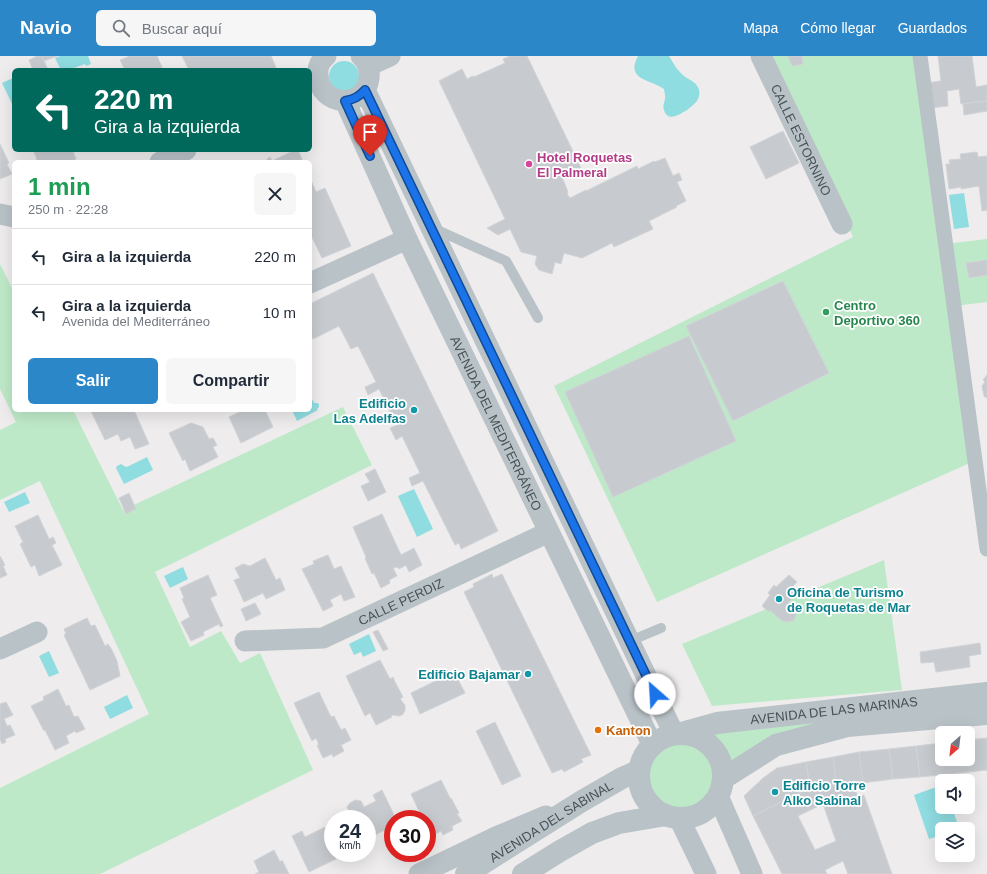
<!DOCTYPE html>
<html lang="es">
<meta charset="utf-8">
<style>
body{margin:0;font-family:Helvetica,sans-serif;background:#f6f6f7;color:#1f2937;height:100vh;display:flex;flex-direction:column;font-size:15px;white-space:nowrap}
*{box-sizing:border-box;margin:0}
p{font-size:13px;color:#747a83}
.icon{flex:none;width:22px;height:22px;fill:none;stroke:currentColor;stroke-width:2;stroke-linecap:round;stroke-linejoin:round}
.map{position:relative;flex:1;overflow:hidden}
.drawer{position:absolute;left:12px;top:104px;width:300px;height:252px;display:flex;flex-direction:column;background:#fff;border-radius:6px;box-shadow:0 4px 16px #0002}
.drawer>*{flex:none}
.hud{position:absolute;left:12px;top:12px;width:300px;height:84px;border-radius:6px;box-shadow:0 4px 16px #0002;background:#00695c;color:#fff;overflow:hidden}
.needle{width:26px;rotate:208deg}
.controls{position:absolute;left:935px;top:670px;display:grid;gap:8px}
.controls a{display:grid;place-items:center;width:40px;height:40px;border-radius:6px;background:#fff;box-shadow:0 4px 16px #0002;font-size:20px}
.speed{position:absolute;left:324px;top:754px;display:flex;gap:8px;font-size:20px;font-weight:700;text-align:center}
.speed>*{display:grid;place-content:center;width:52px;height:52px;border-radius:50%;background:#fff;box-shadow:0 4px 16px #0002;line-height:1}
.speed small{font-size:10px;font-weight:400}
.speed .limit{border:6px solid #d22;background:#fff;color:#111}
.pin{position:absolute;display:grid;place-items:center;width:34px;height:34px;color:#fff;margin:-41px -17px;border-radius:50% 50% 50% 0;rotate:-45deg;box-shadow:0 0 4px #0007}
.pin .icon{rotate:45deg}
.me{position:absolute;width:44px;margin:-22px;rotate:334deg;stroke-linejoin:round;filter:drop-shadow(0 0 3px #0008)}
.turn{display:flex;align-items:center;gap:14px;height:84px;padding:0 16px;font-size:18px}
.turn .icon{width:52px;height:52px;stroke-width:2.5}
.turn b{display:block;font-size:28px;line-height:34px}
.round{display:grid;place-items:center;flex:none;width:42px;height:42px;border-radius:6px;background:#f6f6f7}
.overview{display:flex;align-items:center;justify-content:space-between;height:68px;padding:0 16px}
h1{font-size:24px;font-weight:700;line-height:30px;color:#1e9e55}
.cta{display:flex;gap:8px;margin-top:auto;padding:8px 16px}
.cta a{flex:1;height:46px;border-radius:6px;background:#2c87c9;color:#fff;font-size:16px;font-weight:700;line-height:46px;text-align:center}
.cta a+a{background:#f6f6f7;color:#1f2937}
ul{padding:0;list-style:none}
li{display:flex;align-items:center;gap:12px;height:56px;padding:0 16px;border-top:1px solid #e0e1e3}
li div{flex:1}
li b{display:block;font-size:15px}
li em{font-style:normal}
header{display:flex;align-items:center;gap:24px;box-sizing:border-box;height:56px;padding:0 20px;background:#2c87c9;color:#fff}
header strong{font-size:19px}
nav{display:flex;gap:22px;margin-inline-start:auto;font-size:14px}
.search{width:280px;height:36px;background:#f6f6f7;display:flex;align-items:center;gap:10px;box-sizing:border-box;padding:0 14px;border-radius:6px;color:#747a83;font-size:15px}
.map>svg:first-child{display:block}
</style>
<header>
<strong>Navio</strong>
<div class="search"><svg class="icon" aria-label="search" viewBox="0 0 24 24"><circle cx="10" cy="10" r="6"/><path d="M15 15l6 6"/></svg>Buscar aquí</div>
<nav><a>Mapa</a><a>Cómo llegar</a><a>Guardados</a></nav>
</header>
<div class="map">
<svg width="987" height="818" viewBox="0 0 987 818">
<rect width="100%" height="100%" fill="#eeecec"/>
<g fill="#bee9c8">
<path d="M766 0H914L970 407 657 546 554 330 853 181Z"/>
<path d="M987 183V246L954 250 945 188Z"/>
<path d="M0 208 14 236V354H73L123 454 343 351 372 409 155 516 190 591 221 575 240 607 260 597 313 714 100 818H0V732L149 658 40 425 0 444V374L16 366 0 333Z"/>
<path d="M884 504 902 634 712 650 682 588Z"/>
<path d="M836 663 730 710C724 698 717 688 707 678Z"/>
<circle cx="681" cy="720" r="33"/>
</g>
<g fill="#8fdce1">
<path d="M60 0H88L91 8 86 10 85 8 68 14H61L55 2Z"/>
<path d="M638 0H669C673 7 677 14 684 20 689 24 697 26 699 34 700 38 699 43 696 46 694 49 690 51 687 54 680 58 668 67 664 54 662 49 666 44 665 39 665 37 664 35 664 33 650 23 625 24 638 0Z"/>
<circle cx="344" cy="20" r="15"/>
<path d="M13 22 14 24V52L2 27Z"/>
<path d="M964 137 969 171 954 173 949 139Z"/>
<path d="M313 344 314 347H317L319 348V351L317 353 318 354 297 365 292 354H310V346Z"/>
<path d="M147 401 153 414 124 428 116 412 117 410 121 408 126 411 129 410Z"/>
<path d="M414 433 433 473 417 481 398 440Z"/>
<path d="M25 436 30 447 9 456 4 446Z"/>
<path d="M183 511 188 523 170 532 164 520Z"/>
<path d="M369 578 376 595 363 601 361 596 354 599 349 588Z"/>
<path d="M49 595 59 617 49 621 39 600Z"/>
<path d="M127 639 133 652 110 663 104 651Z"/>
<path d="M942 729V751H952L959 772 942 773V779L929 783 914 739Z"/>
</g>
<g fill="#c7cace" stroke="#d0d3d7" fill-rule="evenodd">
<path d="M37 0H42L48 14H33L29 4Z"/>
<path d="M42 0H57L44 5Z"/>
<path d="M130 0H157L162 11 160 13V14H125L120 4Z"/>
<path d="M182 0H271L277 14H189Z"/>
<path d="M510 0H527L581 112 562 121 568 136 567 138 570 142 586 134V135L637 110 638 113 654 105 655 106 665 102 673 120 679 117 682 124 677 126 686 145 676 150 677 151 649 165 653 173 614 191 612 187 582 202 564 197 561 208 555 206 552 218 539 214 535 208 537 200 521 196 510 173 498 179 487 172 505 163 439 25 462 13 467 23 473 20 474 21 505 7 503 3Z"/>
<path d="M788 0H802L803 8 792 10Z"/>
<path d="M938 0H972L976 31 987 29V45L961 48 959 33 947 35 948 50 930 52 926 27 941 25Z"/>
<path d="M987 45V55L964 59 963 48Z"/>
<path d="M783 75 799 107 766 123 750 91Z"/>
<path d="M0 88 9 107 7 108 12 118 0 123Z"/>
<path d="M33 94H74L75 96H73L76 103 69 106H37L36 104 37 103Z"/>
<path d="M295 94H298L303 106H268L267 103 270 101 272 105Z"/>
<path d="M977 96 978 101 987 100V154L982 155 979 130 961 133V131L949 133 946 108H950L949 104 961 103 960 98Z"/>
<path d="M310 122 316 136 325 132 351 190 322 202 310 177Z"/>
<path d="M987 204V219L969 222 966 207Z"/>
<path d="M373 217 498 475 461 493 459 487 455 489 423 425 412 430 409 422 420 417 402 380 396 384 390 372 397 369 379 333 368 339 365 331 376 326 358 290 351 293 339 270 313 283 310 278V248Z"/>
<path d="M783 225 829 317 733 365 686 270Z"/>
<path d="M689 280 736 385 613 441 565 336Z"/>
<path d="M987 319V342L984 340 982 330 985 326 983 324Z"/>
<path d="M92 354H134L149 388 135 393 130 381 121 385 118 378 105 384 91 355Z"/>
<path d="M244 354H265L273 371 241 387 229 361Z"/>
<path d="M191 367 203 371 209 383 213 382 217 389 213 391 218 401 190 415 185 403 183 405 169 377Z"/>
<path d="M375 413 386 436 368 445 361 430 370 426 365 418Z"/>
<path d="M129 437 136 453 126 458 119 442Z"/>
<path d="M382 458 401 499 414 492 422 509 409 516 406 509 399 513 397 511 393 512 397 520 389 524 390 527 381 532 374 517 372 518 365 502 366 501 353 471Z"/>
<path d="M38 459 49 483 53 481 56 487 52 489 62 509 39 520 35 509 31 511 20 488 23 486 15 470Z"/>
<path d="M328 499 334 513 341 510 355 541 344 545 341 538 330 544 333 550 323 555 302 513 314 508 313 505Z"/>
<path d="M0 500 5 509 3 510 7 519 0 522Z"/>
<path d="M265 502 276 524 280 522 285 534 266 543 263 537 244 546 234 524 240 522 235 512 243 508 250 510Z"/>
<path d="M492 518 493 522 502 518 591 699 581 703 583 706 564 716 562 713 552 717 464 536 474 531 473 528Z"/>
<path d="M208 519 217 539 210 542 223 570 220 571 219 568 203 576 204 579 191 585 181 566 190 561 182 543 184 542 180 532Z"/>
<path d="M789 519 797 526 792 531 798 536 788 547 794 553 796 559 794 564 788 566 782 565 770 554 769 556 762 550 770 539 768 537 774 529 776 531Z"/>
<path d="M255 547 261 558 246 565 241 553Z"/>
<path d="M87 562 91 570 95 569 105 590 108 588 112 594 117 605 120 620 90 634 64 579 66 578 64 573Z"/>
<path d="M378 574 388 593 383 595 373 576Z"/>
<path d="M980 587 981 598 969 600 970 611 936 616 934 606 921 607 920 596Z"/>
<path d="M380 604 390 623 393 621 395 626 403 641 400 643 405 649V655L402 659 399 660 393 659 391 660 392 661 376 669 370 657 365 660 346 620Z"/>
<path d="M454 616 465 637 420 658 411 637Z"/>
<path d="M58 633 66 650 69 649 74 661 78 660 85 673 76 677 75 675 66 680 69 687 55 694 45 674 44 675 31 650 44 644 43 641Z"/>
<path d="M319 636 331 661 334 660 341 674 345 672 351 684 341 689 344 695 333 701 332 698 323 702 317 689H319L316 682 312 685 294 647Z"/>
<path d="M6 646 13 659 4 663 7 670 10 669 15 679 5 683 6 686 2 688 0 683V648Z"/>
<path d="M495 666 521 720 502 729 476 675Z"/>
<path d="M987 682V714L920 721 916 690 942 687V703H968V684Z"/>
<path d="M916 690 920 721 893 723 889 693Z"/>
<path d="M889 693 893 723 862 727 859 696Z"/>
<path d="M859 696 863 727 836 728 833 701Z"/>
<path d="M833 701 836 728 814 730 810 731 806 706Z"/>
<path d="M806 706 810 731 753 760 744 740 763 722 777 712Z"/>
<path d="M441 724 450 742H451L459 757 457 758 462 765 452 770 453 774 443 779 441 775 432 780 428 774H427V763H422L420 759V757L411 738Z"/>
<path d="M853 728 858 741 864 739 892 818H848L843 805 825 814 827 818H782L753 760 814 730ZM823 748 836 785 815 794 798 760Z"/>
<path d="M382 734 396 763H393V770L375 779 373 781 367 783V763H353L347 751 350 747 355 744 361 745 364 751 376 745 373 739Z"/>
<path d="M325 771 333 787V797H338L340 801 309 816 292 780 302 775 305 781Z"/>
<path d="M274 794 280 806 282 804 289 818H255L259 816 254 805Z"/>
</g>
<g fill="none" stroke-linecap="round" stroke-linejoin="round">
<g stroke="#b9c2c7" stroke-width="10">
<path d="M435 173 506 205 538 262"/>
<path d="M630 585 661 572"/>
</g>
<path stroke="#b9c2c7" stroke-width="15" d="M920 0 987 493"/>
<g stroke="#b9c2c7" stroke-width="21">
<path d="M326 0C320 5 317 12 318 19 320 52 366 53 369 22 370 14 368 6 361 0"/>
<path id="s1" d="M761 0 842 168"/>
<path d="M368 10 390 0"/>
<path d="M365 34 674 678"/>
<path id="s2" d="M345 45 407 183 652 688"/>
<path d="M160 106 186 94"/>
<path d="M0 158 14 161"/>
<path d="M310 227 407 183"/>
<path id="s3" d="M245 585 323 582 549 476"/>
<path d="M0 593 37 576"/>
<path d="M718 740 752 818"/>
<path d="M679 762 706 818"/>
<path d="M419 818 496 781 546 760"/>
</g>
<g stroke="#b9c2c7" stroke-width="22">
<path id="s4" d="M681 677 717 667 987 637"/>
<circle cx="681" cy="720" r="42"/>
<path d="M724 722 776 689 847 670 987 658"/>
<path id="s5" d="M466 818 582 745 622 722 638 715"/>
<path d="M523 818 560 795 592 777 619 767 666 759"/>
</g>
</g>
<g fill="none" stroke-linecap="round" stroke-linejoin="round">
<g stroke="#114b97" stroke-width="10">
<path id="route" d="M370 100 345 45C354 43 359 41 365 34L655 638"/>
</g>
<use href="#route" stroke="#1a73e8" stroke-width="7"/>
</g>
<circle fill="#d1479c" stroke="#fff" stroke-width="1.5" cx="529" cy="108" r="4"/>
<circle fill="#2e9e5b" stroke="#fff" stroke-width="1.5" cx="826" cy="256" r="4"/>
<g fill="#0f9aa8" stroke="#fff" stroke-width="1.5">
<circle cx="414" cy="354" r="4"/>
<circle cx="779" cy="543" r="4"/>
<circle cx="528" cy="618" r="4"/>
<circle cx="775" cy="736" r="4"/>
</g>
<circle fill="#e8710a" stroke="#fff" stroke-width="1.5" cx="598" cy="674" r="4"/>
<g text-anchor="middle" stroke-width="3.5" stroke-linejoin="round" paint-order="stroke">
<g font-size="13" fill="#465257" stroke="#fff">
<text dy="5" stroke="none"><textPath href="#s1" startOffset="93">CALLE ESTORNINO</textPath></text>
<text dy="5" stroke="none"><textPath href="#s2" startOffset="356">AVENIDA DEL MEDITERRÁNEO</textPath></text>
<text dy="5" stroke="none"><textPath href="#s3" startOffset="164">CALLE PERDIZ</textPath></text>
<text dy="5" stroke="none"><textPath href="#s4" startOffset="155">AVENIDA DE LAS MARINAS</textPath></text>
<text dy="5" stroke="none"><textPath href="#s5" startOffset="100">AVENIDA DEL SABINAL</textPath></text>
</g>
<g font-size="13" font-weight="bold" fill="#b23c85" stroke="#fff" text-anchor="start">
<text x="537" y="106">Hotel Roquetas<tspan x="537" dy="15">El Palmeral</tspan></text>
</g>
<g font-size="13" font-weight="bold" fill="#27864d" stroke="#fff" text-anchor="start">
<text x="834" y="254">Centro<tspan x="834" dy="15">Deportivo 360</tspan></text>
</g>
<g font-size="13" font-weight="bold" fill="#0d838f" stroke="#fff" text-anchor="end">
<text x="406" y="352">Edificio<tspan x="406" dy="15">Las Adelfas</tspan></text>
<text x="787" y="541" text-anchor="start">Oficina de Turismo<tspan x="787" dy="15">de Roquetas de Mar</tspan></text>
<text x="520" y="623">Edificio Bajamar</text>
<text x="783" y="734" text-anchor="start">Edificio Torre<tspan x="783" dy="15">Alko Sabinal</tspan></text>
</g>
<g font-size="13" font-weight="bold" fill="#c56008" stroke="#fff" text-anchor="start">
<text x="606" y="679">Kanton</text>
</g>
</g>
</svg>
<div class="controls">
<a><svg class="needle" viewBox="-14 -14 28 28"><path d="M0-13l5 13h-10z" fill="#e53935"/><path d="M0 13l5-13h-10z" fill="#747a83"/></svg></a>
<a><svg class="icon" aria-label="sound" viewBox="0 0 24 24"><path d="M4 9h4l5-4v14l-5-4H4zM17 9q2 3 0 6"/></svg></a>
<a><svg class="icon" aria-label="layers" viewBox="0 0 24 24"><path d="M12 4l9 5-9 5-9-5zM3 14l9 5 9-5"/></svg></a>
</div>
<div class="speed"><div>24<small>km/h</small></div><div class="limit">30</div></div>
<div class="pin" style="left:370px;top:100px;background:#d93025"><svg class="icon" aria-label="arrive" viewBox="0 0 24 24"><path d="M6 21V4h12l-3 4 3 4H6"/></svg></div>
<svg class="me" style="left:655px;top:638px" viewBox="-20 -20 40 40"><circle r="19" fill="#fff"/><path d="M0-13L10 11 0 6-10 11z" fill="#1a73e8"/></svg>
<div class="hud">
<div class="turn"><svg class="icon" aria-label="left" viewBox="0 0 24 24"><path d="M17 20v-9H6M10 6l-5 5 5 5"/></svg><div><b>220 m</b>Gira a la izquierda</div></div>
</div>
<section class="drawer">
<div class="overview"><div><h1>1 min</h1><p>250 m · 22:28</p></div><a class="round"><svg class="icon" aria-label="close" viewBox="0 0 24 24"><path d="M6 6l12 12M18 6L6 18"/></svg></a></div>
<ul>
<li><svg class="icon" aria-label="left" viewBox="0 0 24 24"><path d="M17 20v-9H6M10 6l-5 5 5 5"/></svg><div><b>Gira a la izquierda</b></div><em>220 m</em></li>
<li><svg class="icon" aria-label="left" viewBox="0 0 24 24"><path d="M17 20v-9H6M10 6l-5 5 5 5"/></svg><div><b>Gira a la izquierda</b><p>Avenida del Mediterráneo</p></div><em>10 m</em></li>
</ul>
<div class="cta"><a>Salir</a><a>Compartir</a></div>
</section>
</div>
